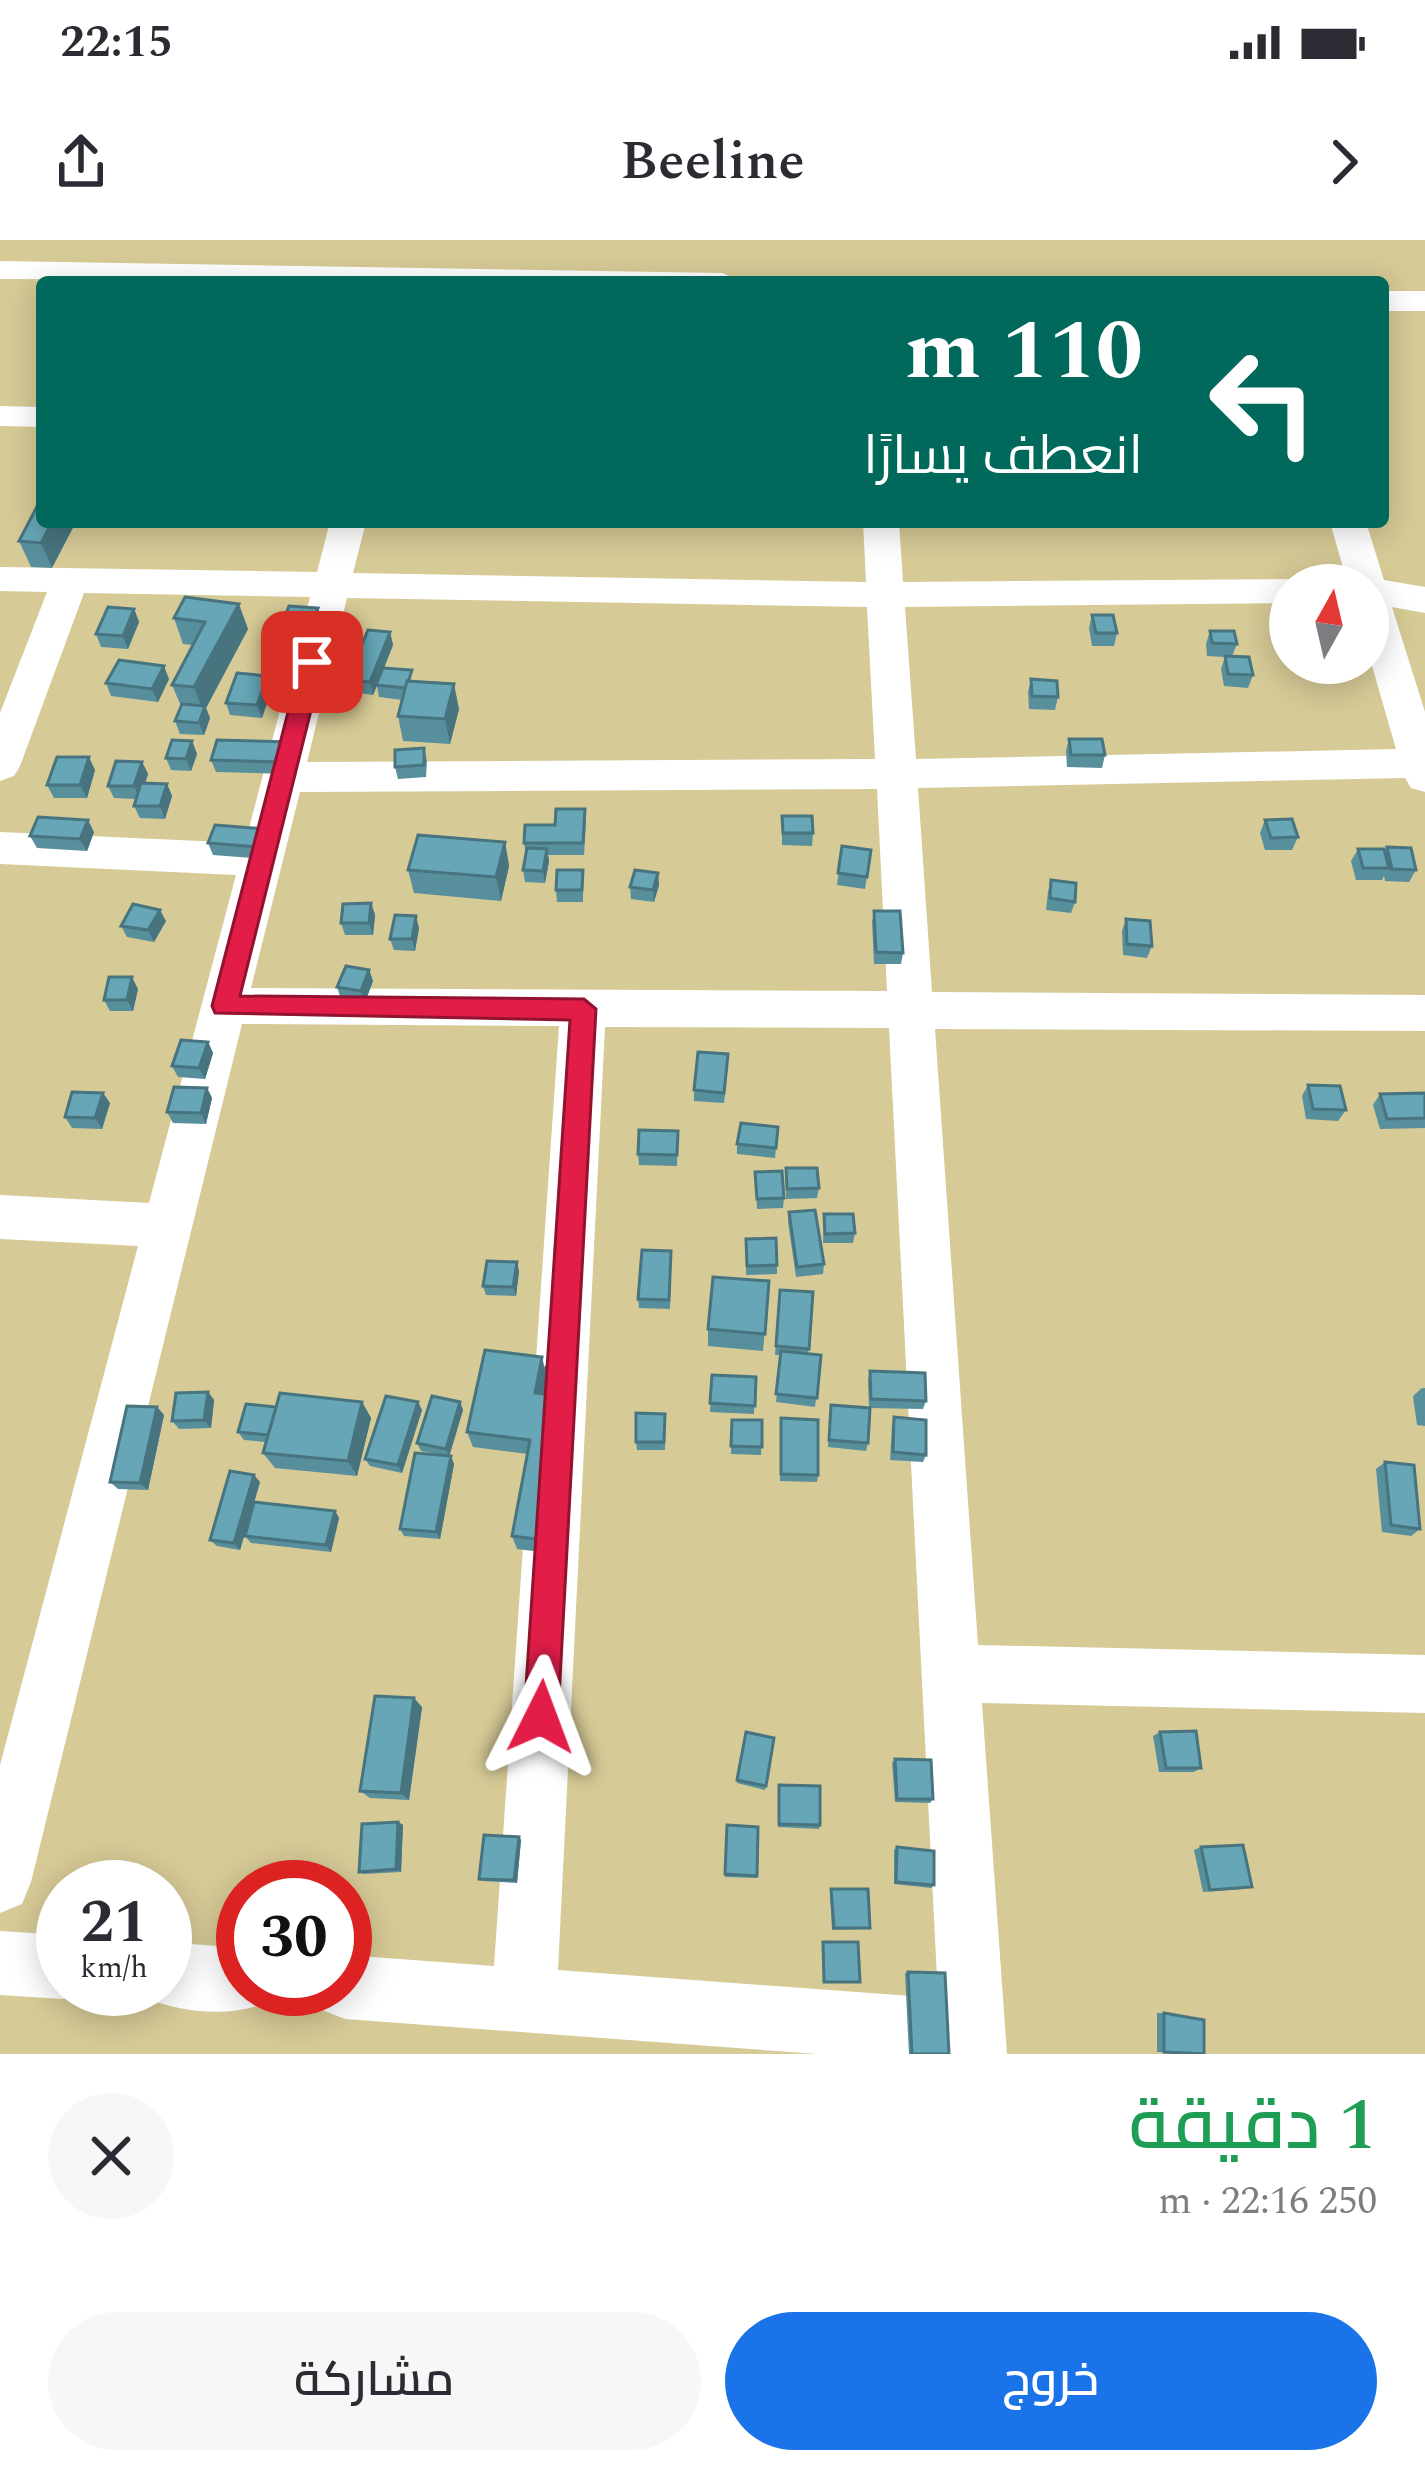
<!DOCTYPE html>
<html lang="ar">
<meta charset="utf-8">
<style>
body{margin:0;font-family:Spectral,Cairo,serif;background:#f7f7f7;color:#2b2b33;direction:rtl;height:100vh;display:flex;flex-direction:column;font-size:45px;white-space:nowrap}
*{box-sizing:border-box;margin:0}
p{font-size:39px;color:#7c7c81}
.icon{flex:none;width:66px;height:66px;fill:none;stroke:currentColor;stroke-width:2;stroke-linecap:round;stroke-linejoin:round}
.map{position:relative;height:1814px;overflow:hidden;direction:ltr}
.sheet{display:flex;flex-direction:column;background:#fff;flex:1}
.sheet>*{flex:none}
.guide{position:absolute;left:36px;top:36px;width:1353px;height:252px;border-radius:12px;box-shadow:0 6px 30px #0003;direction:rtl;background:#00695c;color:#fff;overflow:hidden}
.needle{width:78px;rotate:8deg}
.fabs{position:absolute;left:1269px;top:324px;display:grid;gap:24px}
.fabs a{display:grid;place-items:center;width:120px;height:120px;border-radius:50%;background:#fff;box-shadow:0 6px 30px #0003;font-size:60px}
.speed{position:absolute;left:36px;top:1620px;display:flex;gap:24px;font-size:60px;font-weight:700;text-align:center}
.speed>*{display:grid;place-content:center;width:156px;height:156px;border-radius:50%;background:#fff;box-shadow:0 6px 30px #0003;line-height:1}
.speed small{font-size:30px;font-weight:400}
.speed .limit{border:18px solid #d22;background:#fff;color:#111}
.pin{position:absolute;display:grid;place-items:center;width:102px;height:102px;color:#fff;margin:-51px;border-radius:24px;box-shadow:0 6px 18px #0006}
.me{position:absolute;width:132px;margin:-66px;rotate:3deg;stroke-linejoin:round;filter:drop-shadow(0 0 9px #0008)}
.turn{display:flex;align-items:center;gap:42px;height:252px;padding:0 48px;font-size:54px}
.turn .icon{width:156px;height:156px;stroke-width:2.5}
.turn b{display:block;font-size:84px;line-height:102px}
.round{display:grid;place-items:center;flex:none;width:126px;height:126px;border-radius:63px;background:#f7f7f7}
.head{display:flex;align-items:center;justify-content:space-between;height:204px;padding:0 48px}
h1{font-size:72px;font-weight:600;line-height:90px;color:#1e9e55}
.button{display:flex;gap:24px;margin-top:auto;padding:24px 48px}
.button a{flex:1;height:138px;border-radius:72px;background:#1a73e8;color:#fff;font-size:48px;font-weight:600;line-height:138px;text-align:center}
.button a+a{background:#f7f7f7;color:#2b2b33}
.status{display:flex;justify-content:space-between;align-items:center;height:84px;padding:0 60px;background:#fff;direction:ltr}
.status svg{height:33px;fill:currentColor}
header{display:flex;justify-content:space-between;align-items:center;height:156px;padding:0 48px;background:#fff;font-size:54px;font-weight:600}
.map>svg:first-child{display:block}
</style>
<div class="status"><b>22:15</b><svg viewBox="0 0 49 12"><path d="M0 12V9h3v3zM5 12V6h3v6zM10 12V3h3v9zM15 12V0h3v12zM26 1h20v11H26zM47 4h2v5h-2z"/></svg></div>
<header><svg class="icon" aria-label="forward" viewBox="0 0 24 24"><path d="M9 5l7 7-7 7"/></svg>Beeline<svg class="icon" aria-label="share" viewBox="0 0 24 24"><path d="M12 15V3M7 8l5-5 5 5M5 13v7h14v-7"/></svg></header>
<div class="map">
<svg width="1425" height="1814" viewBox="0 0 1425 1814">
<rect width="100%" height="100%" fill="#d6ca96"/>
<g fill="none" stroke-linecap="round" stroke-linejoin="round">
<g fill="#fff" fill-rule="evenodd">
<path d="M0 21 723 33 739 42 0 39Z"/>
<rect x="1383" y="51" width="42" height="20"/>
<path d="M0 166 42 167V187L0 186Z"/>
<path d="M330 282H366L353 333 866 342 863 282H899L903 342 1290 339 1305 345H1290V363L905 367 916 519 1396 509 1368 412V345H1348L1330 282H1366L1384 340 1425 347V373L1392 367 1425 472V552L1411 548 1405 538 918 548 932 752 1425 755V791L935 789 978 1405 1425 1415V1473L982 1463 1007 1814H817L345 1779 322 1770 314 1749H345V1715L494 1726 559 786 242 784 31 1642 22 1664 0 1673V1525L138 1006 0 999V955L149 963 236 635 0 624V592L245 603 310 357 84 353 20 526 14 536 0 541V473L47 352 0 351V327L317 332ZM347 358 867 367 875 519 307 522ZM877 549 887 751 251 748 300 552ZM605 787 889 788 938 1758 558 1730Z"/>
<path d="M0 1691 63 1695V1749L86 1750 63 1759 0 1755Z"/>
<path d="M165 1702 243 1708V1749H271L266 1763C229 1778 179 1772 142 1757L139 1749H165Z"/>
</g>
</g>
<g fill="#588f9d">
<path d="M42 257 52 328 31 327 19 301Z"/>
<path d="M318 368 325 394 302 457 272 454 271 451 262 478 230 475 226 463 266 436 264 429Z"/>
<path d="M134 369 139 382 128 409 101 407 96 394Z"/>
<path d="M1092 375 1117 393 1114 406H1092L1089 388Z"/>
<path d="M174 378 248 389 206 468 210 478 204 495 180 494 175 481 181 466 172 445 193 405 183 404Z"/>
<path d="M1210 391 1237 404 1232 416 1253 435 1248 448 1224 446 1221 429 1225 417 1207 416 1206 404Z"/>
<path d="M390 392 393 405 384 428 414 441 459 469 450 504 403 501 398 476 402 460 379 457 377 446 373 455 351 452 347 440Z"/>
<path d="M169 439 158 462 111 456 106 443Z"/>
<path d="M1031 439 1058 457 1055 470 1029 469 1028 452Z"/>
<path d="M1069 499 1105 515 1102 528 1067 527 1066 511Z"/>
<path d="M192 501 197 514 191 531 171 530 166 518Z"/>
<path d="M289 502 293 514 288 534 216 532 211 520Z"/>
<path d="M424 508 427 521 426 537 398 539 395 527Z"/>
<path d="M142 522 148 534 145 543 167 544 172 556 165 579 140 578 134 566 136 559 114 558 108 546Z"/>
<path d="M95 530 87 558H54L47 545Z"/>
<path d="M782 576 813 593 812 606 782 605Z"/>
<path d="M1265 580 1298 597 1292 610H1265L1260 593Z"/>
<path d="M586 581 584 615H548L549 621 545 643 525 642 523 630 526 615 524 603 555 585Z"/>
<path d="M94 592 87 611 37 608 30 596Z"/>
<path d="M270 602 265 619 213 615 208 603Z"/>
<path d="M505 602 509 626 501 661 414 653 408 630Z"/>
<path d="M842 606 871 610 865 649 837 645Z"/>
<path d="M1387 607 1416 630 1409 642 1385 641 1384 636 1382 640H1356L1351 621 1358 609 1384 612Z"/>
<path d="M583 630V662H557L556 650Z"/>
<path d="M658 633 659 645 654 662 631 659 630 647Z"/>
<path d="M1051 640 1075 662 1071 673 1046 670 1048 652Z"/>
<path d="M371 663 375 675 373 695H345L341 683Z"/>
<path d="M874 671 903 713 901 724H874L872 682Z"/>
<path d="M1126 679 1152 706 1147 718 1123 715 1122 691Z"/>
<path d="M166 681 154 702 127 697 121 686Z"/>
<path d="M419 688 415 711 394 710 390 699Z"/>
<path d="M369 730 373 741 365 762 341 759 337 747Z"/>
<path d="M138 749 133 771H110L104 760Z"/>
<path d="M208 802 213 813 205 839 178 837 172 826Z"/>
<path d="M728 825 724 863 694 861V850Z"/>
<path d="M1308 845 1346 870 1338 881 1306 879 1302 856Z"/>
<path d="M207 848 212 858 206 884 173 883 167 872Z"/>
<path d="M1425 853V888L1380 889 1373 865 1380 854Z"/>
<path d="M110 863 102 889 72 888 65 877Z"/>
<path d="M778 887 775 918 737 914V904Z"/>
<path d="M678 891 677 926 639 925 638 914Z"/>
<path d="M786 928 819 948 817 958 786 959Z"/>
<path d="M755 932 784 958 783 968 757 969Z"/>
<path d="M789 972 824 1024 823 1034 796 1037 788 982Z"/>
<path d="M824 974 855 993 853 1003H823Z"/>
<path d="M746 999 777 1025V1034L746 1035Z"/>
<path d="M671 1011 670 1069 639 1068 638 1059Z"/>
<path d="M519 1031 516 1056 486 1055 483 1046Z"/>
<path d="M769 1041 763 1111 708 1106V1089Z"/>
<path d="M780 1050 813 1052 808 1114 821 1115 815 1167 776 1162 781 1115H775Z"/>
<path d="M567 1128 569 1137 566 1157 575 1173 549 1313 517 1309 512 1296 528 1214 473 1207 467 1192 546 1133Z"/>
<path d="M870 1131 926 1161 923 1169 869 1168 868 1140Z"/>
<path d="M712 1135 756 1137 754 1174 710 1172Z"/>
<path d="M1422 1148H1425V1186L1417 1185 1413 1156Z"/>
<path d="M208 1152 214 1160 211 1188 179 1189 172 1181Z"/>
<path d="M362 1162 371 1178 357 1236 275 1228 263 1213 266 1202 244 1200 238 1192 276 1167Z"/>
<path d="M418 1162 422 1170 402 1233 370 1226 365 1219Z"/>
<path d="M460 1162 463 1170 449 1216 454 1224 440 1299 404 1296 400 1289 443 1215 421 1211 417 1203Z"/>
<path d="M831 1165 868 1203 866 1211 828 1207Z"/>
<path d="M157 1167 164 1175 148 1250 118 1249 110 1242Z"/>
<path d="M665 1174V1210H637L636 1202Z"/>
<path d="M894 1177 926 1215 923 1222 890 1220 892 1185Z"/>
<path d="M732 1180H762L761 1215 731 1214Z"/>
<path d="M781 1186 818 1235 817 1242 780 1241Z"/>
<path d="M1385 1222 1420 1289 1411 1296 1382 1292 1376 1229Z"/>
<path d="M260 1242 240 1310 217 1306 210 1300Z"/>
<path d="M335 1271 339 1278 331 1312 251 1303 245 1296Z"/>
<path d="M422 1467 409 1560 370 1558 360 1551Z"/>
<path d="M746 1492 774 1498 765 1550 737 1543Z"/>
<path d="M1160 1492 1201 1528 1194 1532H1159L1153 1496Z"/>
<path d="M895 1519 933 1559 930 1563 895 1562 892 1523Z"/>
<path d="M779 1545 820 1585 819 1589 778 1587Z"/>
<path d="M398 1582 403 1585 401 1632 364 1634 359 1632Z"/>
<path d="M727 1585 758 1587 757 1638 725 1637Z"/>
<path d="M519 1597 521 1600 517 1643 482 1641 479 1639Z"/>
<path d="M897 1607 934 1645 931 1648 894 1644V1610Z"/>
<path d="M1201 1607 1252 1647 1244 1649 1203 1652 1194 1610Z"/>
<path d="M831 1649 870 1688 868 1689 832 1690 830 1652Z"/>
<path d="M908 1732 949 1814H909L905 1733Z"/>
<path d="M1157 1773H1164L1204 1814 1157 1812Z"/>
</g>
<g fill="#47747f">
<path d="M52 282H76L52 328 41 303Z"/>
<path d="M239 364 248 389 206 468 210 478 204 495 199 483 203 471 194 447Z"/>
<path d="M318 368 325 394 302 457 294 431Z"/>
<path d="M134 369 139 382 128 409 123 396Z"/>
<path d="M390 392 393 405 373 455 370 442Z"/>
<path d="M164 426 169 439 158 462 152 449Z"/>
<path d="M267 438 271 451 262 478 257 465Z"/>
<path d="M454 444 459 469 450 504 445 479Z"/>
<path d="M192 501 197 514 191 531 186 519Z"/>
<path d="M289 502 293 514 288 534 284 522Z"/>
<path d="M89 517 95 530 87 558 80 545Z"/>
<path d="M142 522 148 534 140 559 134 546Z"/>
<path d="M167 544 172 556 165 579 160 566Z"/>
<path d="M88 580 94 592 87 611 80 599Z"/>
<path d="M266 589 270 602 265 619 260 607Z"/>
<path d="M505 602 509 626 501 661 496 637Z"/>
<path d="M547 609 549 621 545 643 543 631Z"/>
<path d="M658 633 659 645 654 662 653 650Z"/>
<path d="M371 663 375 675 373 695 369 683Z"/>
<path d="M160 670 166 681 154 702 148 690Z"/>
<path d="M416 676 419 688 415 711 412 699Z"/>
<path d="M369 730 373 741 365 762 361 751Z"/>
<path d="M132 737 138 749 133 771 127 760Z"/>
<path d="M208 802 213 813 205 839 199 828Z"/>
<path d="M207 848 212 858 206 884 201 873Z"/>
<path d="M103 853 110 863 102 889 95 878Z"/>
<path d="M517 1022 519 1031 516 1056 513 1047Z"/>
<path d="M542 1117 546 1134 539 1169 535 1153Z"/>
<path d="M208 1152 214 1160 211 1188 204 1180Z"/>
<path d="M571 1157 575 1173 549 1313 544 1300Z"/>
<path d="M362 1162 371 1178 357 1236 348 1221Z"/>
<path d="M418 1162 422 1170 402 1233 398 1225Z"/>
<path d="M460 1162 463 1170 449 1217 446 1209Z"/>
<path d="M157 1167 164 1175 148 1250 140 1243Z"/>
<path d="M451 1216 454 1224 440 1299 436 1292Z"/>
<path d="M254 1235 260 1242 240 1310 234 1303Z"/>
<path d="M335 1271 339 1278 331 1312 326 1305Z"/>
<path d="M414 1458 422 1467 409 1560 401 1553Z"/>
<path d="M398 1582 403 1585 401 1632 396 1629Z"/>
<path d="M519 1597 521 1600 517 1643 514 1640Z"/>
</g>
<g fill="#66a6b6" stroke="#47747f" stroke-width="3">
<path d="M42 257V282H52L41 303 19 301Z"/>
<path d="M185 357 239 364 194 447 172 445 205 382 174 378Z"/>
<path d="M289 366 318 368 294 431 264 429Z"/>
<path d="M108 367 134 369 123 396 96 394Z"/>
<path d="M1092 375H1113L1117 393H1096Z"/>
<path d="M368 390 390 392 370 442 347 440Z"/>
<path d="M1210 391H1234L1237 404 1212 403Z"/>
<path d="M1225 416 1249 417 1253 435 1228 434Z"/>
<path d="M119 420 164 426 152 449 106 443Z"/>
<path d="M383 428 412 430 406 448 376 445Z"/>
<path d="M237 433 268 436 257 465 226 463Z"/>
<path d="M1031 439 1057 441 1058 457 1032 456Z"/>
<path d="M407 441 454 444 445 479 398 476Z"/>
<path d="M182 464 205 466 199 483 175 481Z"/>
<path d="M1069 499H1102L1105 515H1071Z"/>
<path d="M172 500 192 501 186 519 166 518Z"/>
<path d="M217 500 289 502 284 522 211 520Z"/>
<path d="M424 508V525L395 527V510Z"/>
<path d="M57 517H89L80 545H47Z"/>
<path d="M116 521 142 522 134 546H108Z"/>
<path d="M141 543 167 544 160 566H134Z"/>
<path d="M556 569H585L583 603H524L525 585H555Z"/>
<path d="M782 576H812L813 593H783Z"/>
<path d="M38 577 88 580 80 599 30 596Z"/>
<path d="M1292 579 1298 597 1271 598 1265 580Z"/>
<path d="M215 585 266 589 260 607 208 603Z"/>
<path d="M418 595 505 602 496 637 408 630Z"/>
<path d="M842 606 871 610 867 637 838 633Z"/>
<path d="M1387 607 1411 608 1416 630 1392 629Z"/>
<path d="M527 608 547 609 543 631 523 630Z"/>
<path d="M1358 609H1384L1389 628H1363Z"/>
<path d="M557 630H583L582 650H556Z"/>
<path d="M635 630 658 633 653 650 630 647Z"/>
<path d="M1051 640 1076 643 1075 662 1050 658Z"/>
<path d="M371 663 369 683H341L343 664Z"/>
<path d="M133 664 160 670 148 690 121 686Z"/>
<path d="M874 671H900L903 713 876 712Z"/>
<path d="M395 675 416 676 412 699H390Z"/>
<path d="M1126 679 1150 681 1152 706 1127 704Z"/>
<path d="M346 726 369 730 361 751 337 747Z"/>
<path d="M109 737H132L127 760H104Z"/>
<path d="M181 800 208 802 199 828 172 826Z"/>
<path d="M698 812 728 814 724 853 694 850Z"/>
<path d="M1308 845 1340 846 1346 870 1313 869Z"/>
<path d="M174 847 207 848 201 873 167 872Z"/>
<path d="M72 852 103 853 95 878 65 877Z"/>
<path d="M1425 853V878L1387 879 1380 854Z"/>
<path d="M741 883 778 887 776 908 737 904Z"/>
<path d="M639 890 678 891 677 915 638 914Z"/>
<path d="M786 928H817L819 948 787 949Z"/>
<path d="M782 931 784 958 757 959 755 932Z"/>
<path d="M815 970 824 1024 797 1027 789 972Z"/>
<path d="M824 974H853L855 993 825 994Z"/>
<path d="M776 998 777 1025 747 1026 746 999Z"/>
<path d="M642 1010 671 1011 669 1060 638 1059Z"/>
<path d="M487 1021 517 1022 513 1047 483 1046Z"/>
<path d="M713 1037 769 1041 765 1094 708 1089Z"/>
<path d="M780 1050 813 1052 809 1109 776 1106Z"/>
<path d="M485 1110 542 1117 535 1153 571 1157 544 1300 512 1296 530 1200 467 1192Z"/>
<path d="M781 1111 821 1115 817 1158 776 1154Z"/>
<path d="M546 1127 567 1128 563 1156 543 1154Z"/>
<path d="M870 1131 925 1133 926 1161 871 1159Z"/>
<path d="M712 1135 756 1137 755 1166 710 1163Z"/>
<path d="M208 1152 204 1180 172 1181 176 1153Z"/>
<path d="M280 1153 362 1162 348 1221 263 1213Z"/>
<path d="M386 1156 418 1162 398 1225 365 1219Z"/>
<path d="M432 1156 460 1162 446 1209 417 1203Z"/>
<path d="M246 1164 276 1167 268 1195 238 1192Z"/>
<path d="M831 1165 870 1168 868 1203 829 1200Z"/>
<path d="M127 1166 157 1167 140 1243 110 1242Z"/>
<path d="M636 1173 665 1174 664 1202H636Z"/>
<path d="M894 1177 926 1180V1215L893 1212Z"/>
<path d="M781 1178 818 1180V1235L781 1234Z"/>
<path d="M732 1180H762V1207L731 1206Z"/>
<path d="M415 1213 451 1216 436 1292 400 1289Z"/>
<path d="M1385 1222 1414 1225 1420 1289 1391 1285Z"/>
<path d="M230 1231 254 1235 234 1303 210 1300Z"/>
<path d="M254 1262 335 1271 326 1305 245 1296Z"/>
<path d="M375 1456 414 1458 401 1553 360 1551Z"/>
<path d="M1196 1491 1201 1528H1166L1160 1492Z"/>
<path d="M746 1492 774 1498 766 1546 737 1540Z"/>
<path d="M895 1519 931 1520 933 1559H897Z"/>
<path d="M779 1545 820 1546V1585L779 1584Z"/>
<path d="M398 1582 396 1629 359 1632 362 1584Z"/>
<path d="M727 1585 758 1587 757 1636 725 1634Z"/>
<path d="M484 1595 519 1597 514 1640 479 1639Z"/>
<path d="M1243 1605 1252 1647 1210 1650 1201 1607Z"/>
<path d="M897 1607 934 1611V1645L896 1642Z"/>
<path d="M831 1649H868L870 1688H834Z"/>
<path d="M823 1702H858L860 1742H824Z"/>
<path d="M908 1732 945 1733 949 1814H912Z"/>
<path d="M1164 1773 1204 1780V1814L1164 1812Z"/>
</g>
<path fill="#e11d48" stroke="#92132f" stroke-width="3" d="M312 414 323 422 240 756 584 759 596 769 558 1477 553 1488 541 1493 529 1488 524 1477 570 780 215 773 212 766 301 422Z"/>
</svg>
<div class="fabs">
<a><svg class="needle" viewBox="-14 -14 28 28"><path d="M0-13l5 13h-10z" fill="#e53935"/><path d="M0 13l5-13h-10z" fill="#7c7c81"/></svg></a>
</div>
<div class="speed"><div>21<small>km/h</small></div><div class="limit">30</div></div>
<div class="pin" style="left:312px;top:422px;background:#d93025"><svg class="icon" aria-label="arrive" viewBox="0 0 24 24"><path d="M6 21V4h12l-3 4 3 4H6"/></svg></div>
<svg class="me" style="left:541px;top:1477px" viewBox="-20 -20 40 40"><path d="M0-17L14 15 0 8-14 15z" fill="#e11d48" stroke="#fff" stroke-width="4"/></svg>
<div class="guide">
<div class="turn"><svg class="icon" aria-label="left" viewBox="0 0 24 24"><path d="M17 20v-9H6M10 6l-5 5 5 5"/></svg><div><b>110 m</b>انعطف يسارًا</div></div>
</div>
</div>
<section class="sheet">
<div class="head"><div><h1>1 دقيقة</h1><p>250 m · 22:16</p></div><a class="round"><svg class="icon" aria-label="close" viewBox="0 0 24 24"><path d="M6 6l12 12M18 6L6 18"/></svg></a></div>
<div class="button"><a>خروج</a><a>مشاركة</a></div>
</section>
